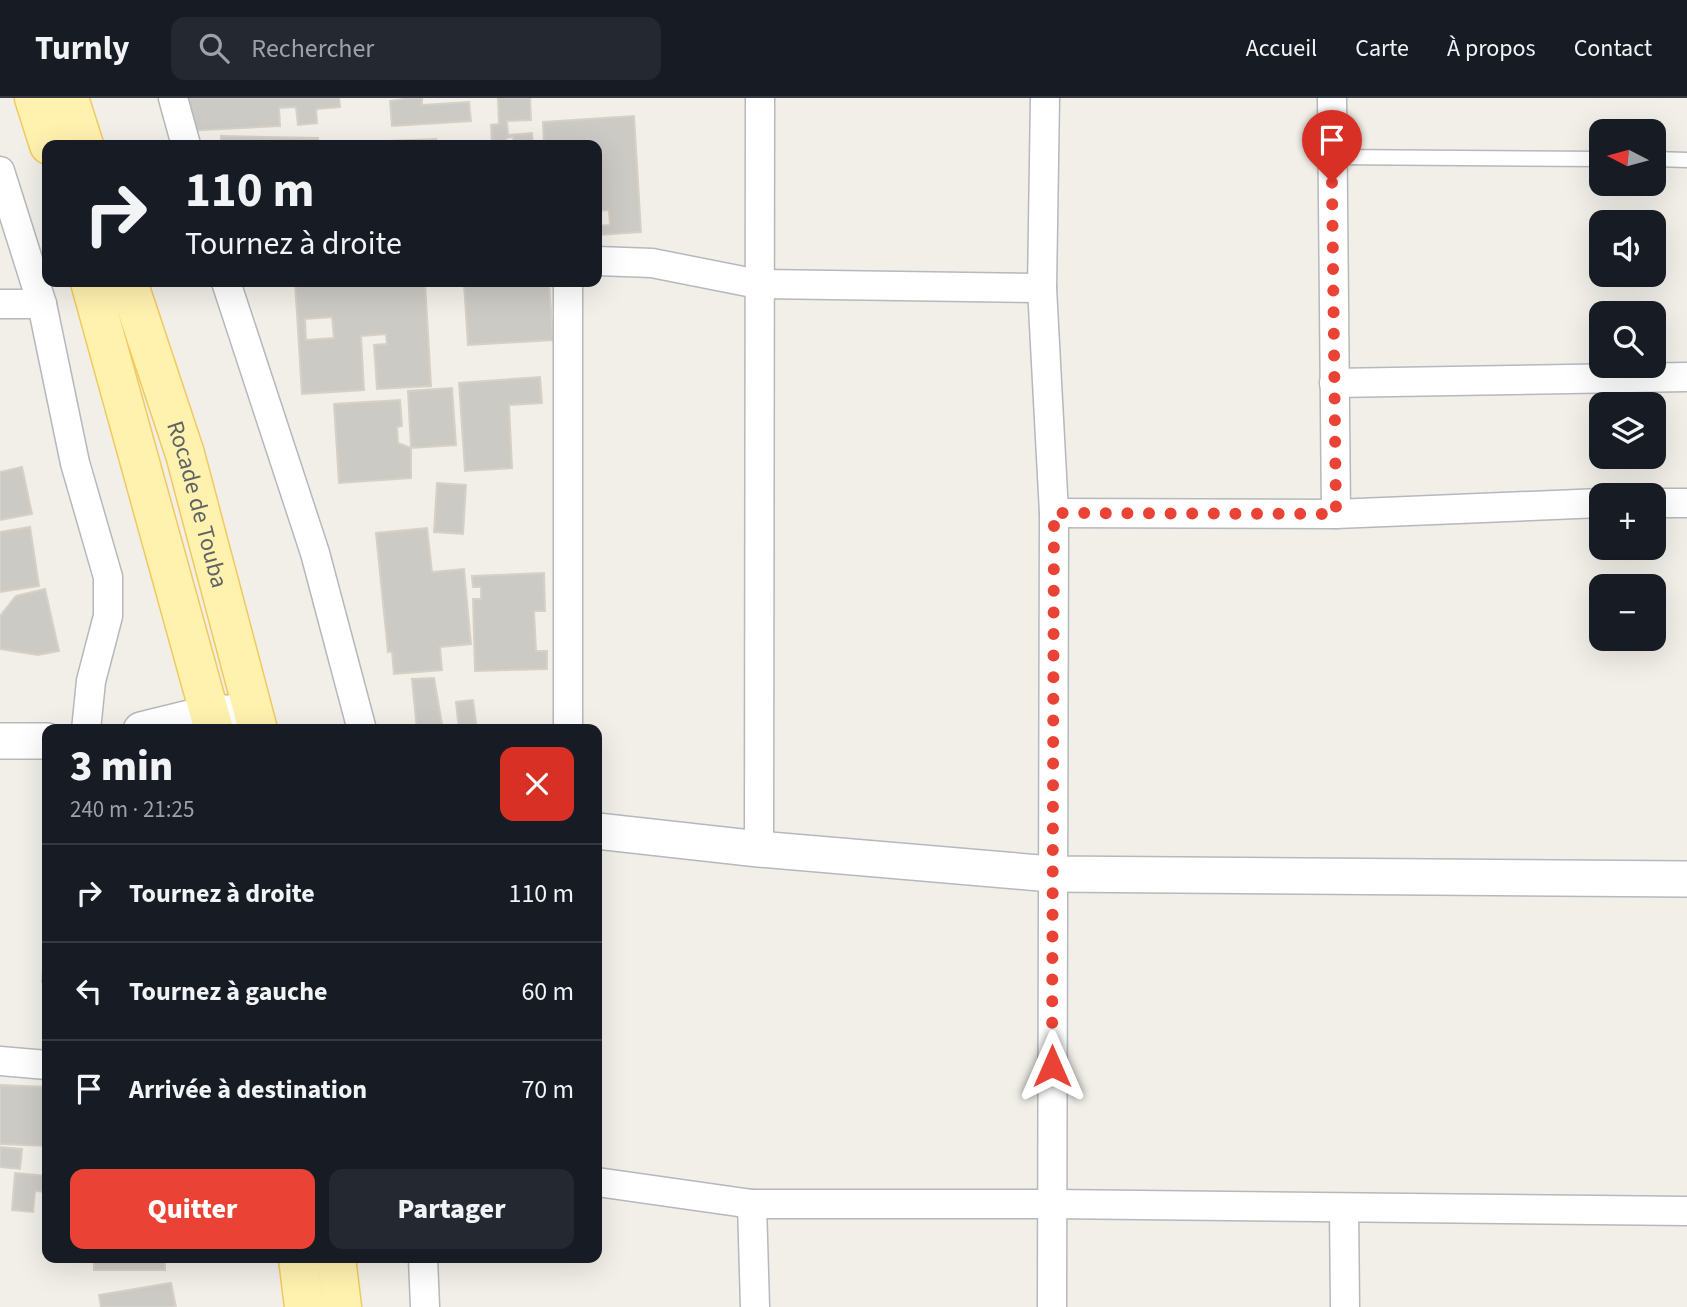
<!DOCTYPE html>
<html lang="fr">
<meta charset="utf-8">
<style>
body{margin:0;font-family:"Source Sans 3",sans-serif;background:#242831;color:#f1f3f6;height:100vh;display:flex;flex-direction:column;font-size:26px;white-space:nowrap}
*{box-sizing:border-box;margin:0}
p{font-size:23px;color:#9ea1a6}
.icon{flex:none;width:38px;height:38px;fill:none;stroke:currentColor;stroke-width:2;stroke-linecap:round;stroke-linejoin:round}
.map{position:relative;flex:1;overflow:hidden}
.sheet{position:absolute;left:42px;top:626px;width:560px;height:539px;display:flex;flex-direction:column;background:#171b24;border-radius:14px;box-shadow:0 7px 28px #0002}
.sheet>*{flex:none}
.guide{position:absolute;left:42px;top:42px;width:560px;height:147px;border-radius:14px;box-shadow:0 7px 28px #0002;background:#171b24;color:#f1f3f6;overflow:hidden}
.needle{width:46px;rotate:276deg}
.buttons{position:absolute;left:1589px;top:21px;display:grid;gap:14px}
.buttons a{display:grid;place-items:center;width:77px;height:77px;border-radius:14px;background:#171b24;box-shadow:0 7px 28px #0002;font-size:35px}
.pin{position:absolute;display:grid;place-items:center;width:60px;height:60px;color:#fff;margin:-72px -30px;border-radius:50% 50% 50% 0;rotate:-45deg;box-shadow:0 0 7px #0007}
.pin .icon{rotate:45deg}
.me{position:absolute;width:77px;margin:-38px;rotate:0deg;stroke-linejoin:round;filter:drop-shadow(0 0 5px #0008)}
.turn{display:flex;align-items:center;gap:24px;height:147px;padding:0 28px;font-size:32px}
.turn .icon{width:91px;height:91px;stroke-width:2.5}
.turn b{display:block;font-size:49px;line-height:60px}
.round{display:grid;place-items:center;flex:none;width:74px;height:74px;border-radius:14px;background:#242831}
.overview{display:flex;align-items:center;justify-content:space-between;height:119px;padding:0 28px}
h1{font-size:42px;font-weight:800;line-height:52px}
.primary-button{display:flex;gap:14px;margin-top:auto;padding:14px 28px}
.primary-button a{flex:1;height:80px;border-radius:14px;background:#ea4335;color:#fff;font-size:28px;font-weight:800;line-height:80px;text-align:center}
.primary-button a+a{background:#242831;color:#f1f3f6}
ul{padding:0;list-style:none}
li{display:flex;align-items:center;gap:21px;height:98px;padding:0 28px;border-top:2px solid #363941}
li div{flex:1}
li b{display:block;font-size:26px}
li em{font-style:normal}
header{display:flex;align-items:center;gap:42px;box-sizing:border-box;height:98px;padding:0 35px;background:#171b24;border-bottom:2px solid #363941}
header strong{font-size:33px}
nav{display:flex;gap:38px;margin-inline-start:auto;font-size:24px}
.search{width:490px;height:63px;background:#242831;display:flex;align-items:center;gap:18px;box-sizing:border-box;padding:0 24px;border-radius:14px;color:#9ea1a6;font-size:26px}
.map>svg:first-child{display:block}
</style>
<header>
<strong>Turnly</strong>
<div class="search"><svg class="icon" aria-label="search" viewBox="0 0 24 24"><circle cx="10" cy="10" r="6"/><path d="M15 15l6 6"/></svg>Rechercher</div>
<nav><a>Accueil</a><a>Carte</a><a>À propos</a><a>Contact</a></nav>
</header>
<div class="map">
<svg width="1687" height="1209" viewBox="0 0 1687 1209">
<rect width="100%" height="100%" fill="#f1efe8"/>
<g fill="#cccac5" stroke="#d6d1c6" stroke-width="2" fill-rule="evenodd">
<path d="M181 0H339L340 9 316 11 317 25 298 27 296 9 279 10 280 28 183 33Z"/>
<path d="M411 0H422V7L469 4 471 23 392 28 390 3Z"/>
<path d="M498 0H530L531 22 507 23 508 37 532 35 533 47H514L513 39 506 40V47H492L491 27 499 26Z"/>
<path d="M634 18 641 134 597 137V128L610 127 609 112 597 113V47H544L543 24Z"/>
<path d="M221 38 318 40V47H221Z"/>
<path d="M436 41 437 47H388V43Z"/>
<path d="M295 184H425L431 288 377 291 374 247 387 246 386 236 361 238 364 292 302 296ZM332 219 334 240 306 242 305 221Z"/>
<path d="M506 184H549L553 242 468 247 464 186Z"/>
<path d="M540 279 542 305 509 307 512 370 465 373 459 285Z"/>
<path d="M452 290 456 347 411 350 408 293Z"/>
<path d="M400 302 402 328 397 329 398 345 411 350V380L339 385 334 306Z"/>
<path d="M22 369 32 416 0 422V374Z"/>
<path d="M437 385 466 387 463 436 434 434Z"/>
<path d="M30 429 39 488 0 494V434Z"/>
<path d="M427 430 432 474 464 471 471 546 440 549 442 572 394 576 392 553 388 554 376 435Z"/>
<path d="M544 475 545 513H534L536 553H547V571L475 573 473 501H481V489H473L472 478Z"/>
<path d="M45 491 59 553 38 557 0 551V518L16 498Z"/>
<path d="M434 580 443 632H417L412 581Z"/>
<path d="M473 602 477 632H459L456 604Z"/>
<path d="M47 822V885L42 884Z"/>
<path d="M0 987 47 989V1048L0 1046Z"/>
<path d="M0 1049 22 1051 20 1071 0 1069Z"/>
<path d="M15 1075 47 1078V1094L35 1093 33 1114 12 1112Z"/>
<rect x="94" y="1160" width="71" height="12"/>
<path d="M171 1185 176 1209H101L99 1197Z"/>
</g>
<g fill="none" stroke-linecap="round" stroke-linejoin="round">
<g stroke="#b5b8bc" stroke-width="17">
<g id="service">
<path d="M1332 59 1601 61"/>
<path d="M1654 61 1687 62"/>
</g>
</g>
<g stroke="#b5b8bc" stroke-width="31">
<g id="minor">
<path d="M173 0 186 47"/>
<path d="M1045 0 1042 190 1054 415 1052 1209"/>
<path d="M1332 0 1336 416"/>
<path d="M0 73 42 206 75 365 108 479V518L91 583 86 632"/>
<path d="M597 163 652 165 758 186 1042 190"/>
<path d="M226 184 315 455 362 632"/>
<path d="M568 184V632"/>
<path d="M0 206H42"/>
<path d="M1334 285 1687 279"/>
<path d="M1654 405H1687"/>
<path d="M1054 415 1336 416 1601 405"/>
<path d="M759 751 760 0"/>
<path d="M0 963 47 967"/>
<path d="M597 1084 752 1106H1052L1687 1113"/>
<path d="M752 1106 755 1209"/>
<path d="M1344 1110 1345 1209"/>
<path d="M423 1160 425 1209"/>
</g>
</g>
<g stroke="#b5b8bc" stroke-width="38">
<g id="tertiary">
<path d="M141 632 210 615H254"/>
<path d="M0 643H47"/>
<path d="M597 733 759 751 1051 776 1687 781"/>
</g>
</g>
<g stroke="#f2c960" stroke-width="41">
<g id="primary">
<path d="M34 0 49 47"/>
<path d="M69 0 84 47"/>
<path d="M90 184 214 632"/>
<path id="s1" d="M128 184 185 356 258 632"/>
<path d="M298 1160 304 1209"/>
<path d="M336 1160 342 1209"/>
</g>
</g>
<use href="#service" stroke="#fff" stroke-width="14"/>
<use href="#minor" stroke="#fff" stroke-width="28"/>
<use href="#tertiary" stroke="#fff" stroke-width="35"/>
<use href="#primary" stroke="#fff2af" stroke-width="38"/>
</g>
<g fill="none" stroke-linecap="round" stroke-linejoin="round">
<path stroke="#ea4335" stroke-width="12" stroke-dasharray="0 21.6" d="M1052 968 1054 415 1336 416 1332 84"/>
</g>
<g text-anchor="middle" stroke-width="5" stroke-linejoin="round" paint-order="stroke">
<g font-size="24" fill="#5f6368" stroke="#fff">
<text dy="8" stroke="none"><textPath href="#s1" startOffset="233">Rocade de Touba</textPath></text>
</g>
</g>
</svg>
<div class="buttons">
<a><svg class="needle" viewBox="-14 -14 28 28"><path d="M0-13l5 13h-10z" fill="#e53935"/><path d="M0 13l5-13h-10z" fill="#9ea1a6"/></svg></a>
<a><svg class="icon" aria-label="sound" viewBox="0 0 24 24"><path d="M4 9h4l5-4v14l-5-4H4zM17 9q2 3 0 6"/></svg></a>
<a><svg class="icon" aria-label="search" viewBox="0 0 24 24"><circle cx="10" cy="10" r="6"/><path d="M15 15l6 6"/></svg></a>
<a><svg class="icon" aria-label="layers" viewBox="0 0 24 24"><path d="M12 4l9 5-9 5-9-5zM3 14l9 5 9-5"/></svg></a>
<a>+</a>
<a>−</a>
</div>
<div class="pin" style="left:1332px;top:84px;background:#d93025"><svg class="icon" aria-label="arrive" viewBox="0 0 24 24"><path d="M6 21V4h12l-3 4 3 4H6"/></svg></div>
<svg class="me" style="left:1052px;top:968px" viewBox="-20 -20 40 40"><path d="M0-17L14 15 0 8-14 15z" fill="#ea4335" stroke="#fff" stroke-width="4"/></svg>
<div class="guide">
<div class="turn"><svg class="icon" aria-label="right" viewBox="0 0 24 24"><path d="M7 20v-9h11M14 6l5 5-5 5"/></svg><div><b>110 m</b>Tournez à droite</div></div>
</div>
<section class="sheet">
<div class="overview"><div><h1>3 min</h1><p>240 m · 21:25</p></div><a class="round" style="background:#d93025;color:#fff"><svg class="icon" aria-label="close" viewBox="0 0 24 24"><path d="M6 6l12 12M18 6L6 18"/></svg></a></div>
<ul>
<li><svg class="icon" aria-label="right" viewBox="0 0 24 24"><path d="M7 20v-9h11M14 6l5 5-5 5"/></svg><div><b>Tournez à droite</b></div><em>110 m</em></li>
<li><svg class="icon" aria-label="left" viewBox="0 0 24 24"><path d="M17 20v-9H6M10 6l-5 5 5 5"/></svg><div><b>Tournez à gauche</b></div><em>60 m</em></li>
<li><svg class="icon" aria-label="arrive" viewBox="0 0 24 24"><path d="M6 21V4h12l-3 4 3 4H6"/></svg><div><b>Arrivée à destination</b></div><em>70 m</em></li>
</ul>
<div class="primary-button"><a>Quitter</a><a>Partager</a></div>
</section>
</div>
